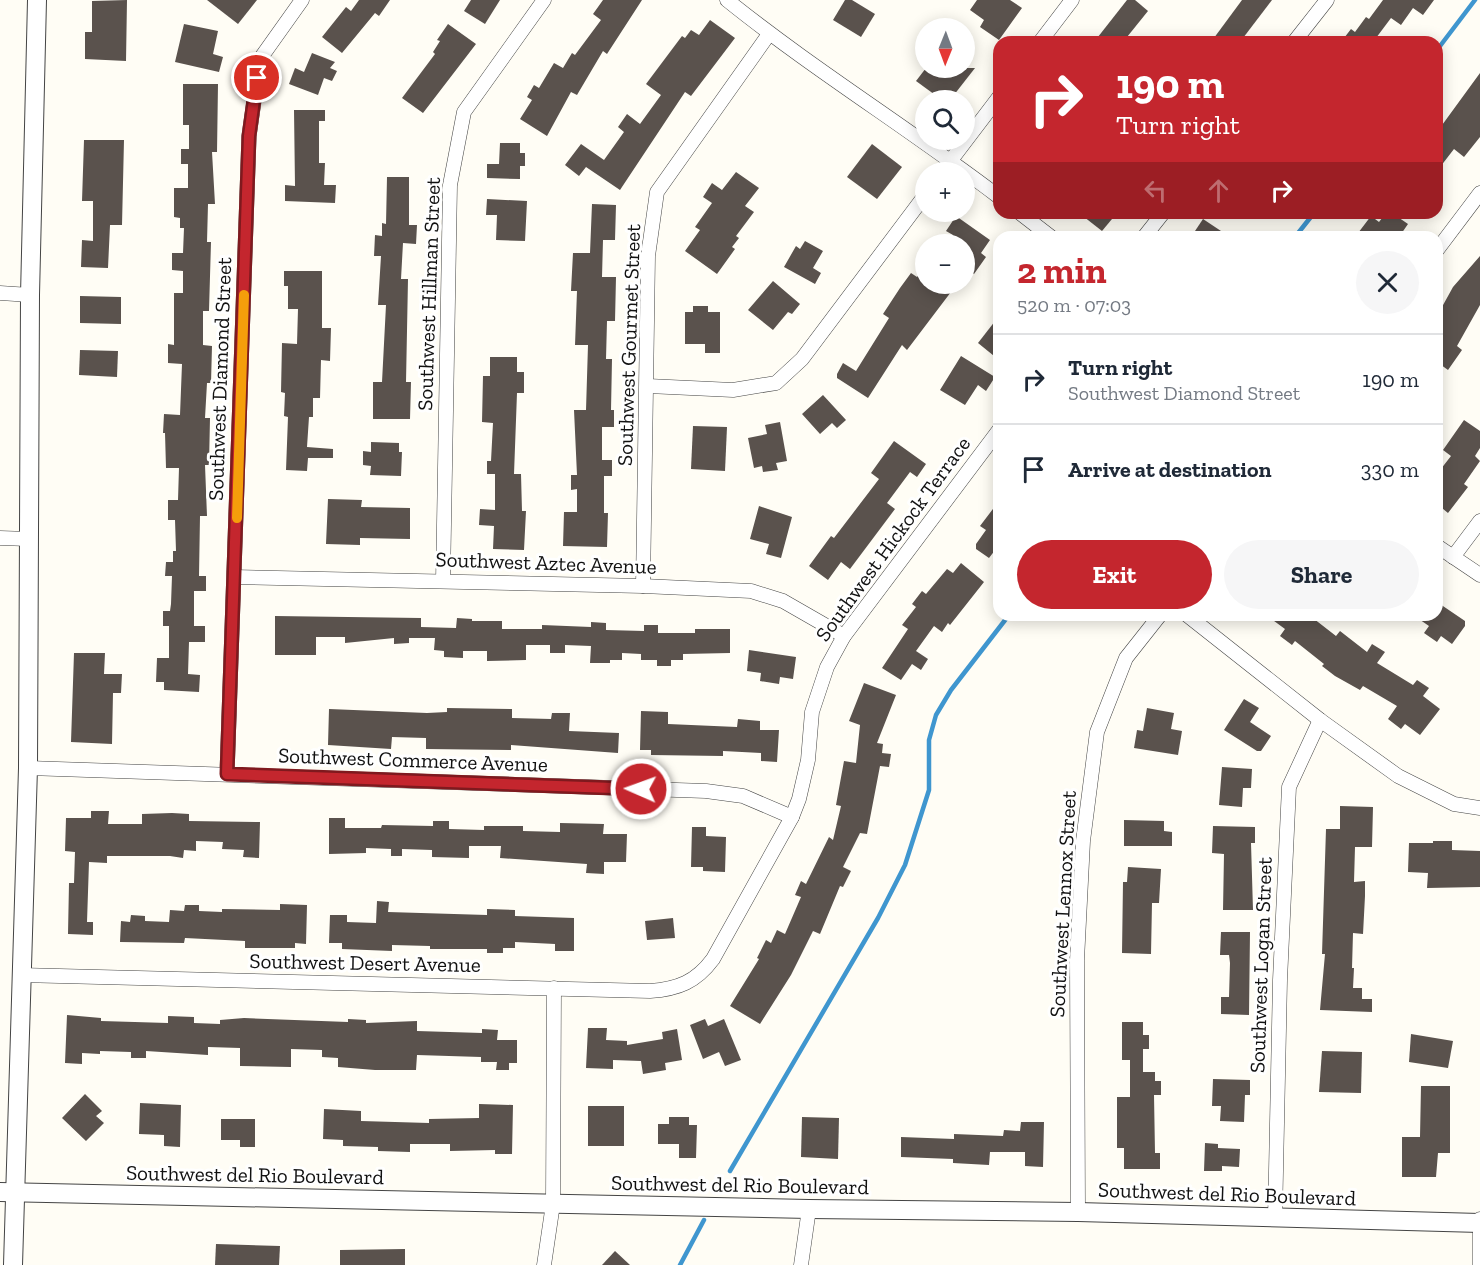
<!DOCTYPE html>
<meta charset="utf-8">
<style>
body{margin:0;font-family:"Zilla Slab",serif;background:#f6f6f7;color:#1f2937;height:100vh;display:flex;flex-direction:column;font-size:22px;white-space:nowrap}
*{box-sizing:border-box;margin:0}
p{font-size:20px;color:#747a83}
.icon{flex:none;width:33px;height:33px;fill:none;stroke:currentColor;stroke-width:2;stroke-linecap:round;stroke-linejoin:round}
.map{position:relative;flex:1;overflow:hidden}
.panel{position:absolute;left:993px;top:231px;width:450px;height:390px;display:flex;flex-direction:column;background:#fff;border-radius:18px;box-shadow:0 3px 15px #0003}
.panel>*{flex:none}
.banner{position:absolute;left:993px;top:36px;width:450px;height:183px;border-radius:18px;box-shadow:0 3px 15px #0003;background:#c4262e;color:#fff;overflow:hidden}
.needle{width:39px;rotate:181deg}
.controls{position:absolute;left:915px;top:18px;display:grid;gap:12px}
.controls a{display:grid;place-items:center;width:60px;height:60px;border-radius:50%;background:#fff;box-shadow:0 3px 15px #0003;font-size:30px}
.pin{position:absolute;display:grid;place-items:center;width:51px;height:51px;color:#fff;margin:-26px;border:3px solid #fff;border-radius:50%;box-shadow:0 2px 6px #0007}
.me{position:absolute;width:66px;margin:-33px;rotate:272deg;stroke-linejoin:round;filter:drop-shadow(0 0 4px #0008)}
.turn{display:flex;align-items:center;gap:21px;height:126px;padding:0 24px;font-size:27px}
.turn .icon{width:78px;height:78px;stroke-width:2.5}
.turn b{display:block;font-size:42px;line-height:51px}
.lanes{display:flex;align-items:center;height:57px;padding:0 24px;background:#0003;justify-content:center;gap:30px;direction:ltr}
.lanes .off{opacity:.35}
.round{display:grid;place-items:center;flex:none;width:63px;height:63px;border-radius:32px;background:#f6f6f7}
.summary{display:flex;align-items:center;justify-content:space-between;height:102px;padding:0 24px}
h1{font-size:36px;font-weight:700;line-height:45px;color:#c4262e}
.action{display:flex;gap:12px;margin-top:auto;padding:12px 24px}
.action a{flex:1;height:69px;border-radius:36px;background:#c4262e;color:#fff;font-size:24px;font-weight:700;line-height:69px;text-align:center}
.action a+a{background:#f6f6f7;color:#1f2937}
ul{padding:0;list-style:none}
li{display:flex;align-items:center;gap:18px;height:90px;padding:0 24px;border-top:2px solid #e0e1e3}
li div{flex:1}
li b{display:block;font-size:22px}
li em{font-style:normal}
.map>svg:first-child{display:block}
</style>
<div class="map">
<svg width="1480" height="1265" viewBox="0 0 1480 1265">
<rect width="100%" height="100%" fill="#fffdf5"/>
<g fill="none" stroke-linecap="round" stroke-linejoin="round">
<g stroke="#3f96cf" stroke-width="4.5">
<path d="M1437 50 1475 0"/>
<path d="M1295 237 1314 213"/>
<path d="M730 1171 878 918 905 865 929 790V740L936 715 951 690 1009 615"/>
<path d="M680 1265 704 1220"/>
</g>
</g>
<g fill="#5a524d">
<path d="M127 0 126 61 85 59V32H92V1Z"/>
<path d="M207 0H257L238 24Z"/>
<path d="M359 0H390L379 16 375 13 342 53 322 37 346 7 351 11Z"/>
<path d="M471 0H500L485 24 464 11Z"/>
<path d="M603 0H642L607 54 603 51 577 95 571 92 547 136 520 119 532 100 527 97 534 85 539 88 554 63 563 68 572 53 575 55 601 20 593 14Z"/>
<path d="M845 0H852L875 14 861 37 833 20Z"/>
<path d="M977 0H1010L1022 8 999 40 980 27 984 20 970 10Z"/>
<path d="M1127 0H1135L1148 11 1123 42H1094Z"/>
<path d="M1242 0H1272L1240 42H1211Z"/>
<path d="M1383 0H1434L1423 15 1413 8 1401 25 1391 18 1373 42H1341L1351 29 1355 32 1366 17 1369 19Z"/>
<path d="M710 20 735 38 691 96 685 92 620 190 586 167 579 176 565 165 581 144 604 160 624 132 618 127 627 114 640 124 661 95 646 84 682 36 685 38 691 30 699 35Z"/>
<path d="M184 24 218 31 213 54 223 57 219 72 175 62Z"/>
<path d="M448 24 476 44 423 113 402 98 435 54 433 52 440 41 437 40Z"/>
<path d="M312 53 335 62 330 68 337 71 332 81 324 78 318 95 289 84 295 68 304 72Z"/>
<path d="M926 68H975L950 100H942L916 81Z"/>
<path d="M1480 73V137L1464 157 1454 149 1437 171V132Z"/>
<path d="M183 84H218L217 152H212L215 204H208L207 242H211L209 311H203V345L212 346 211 383H207L205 418H210L209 465H205L207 516H200L199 576H206V591H194V626H205V642H189L188 674 200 675 199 692 164 690V682H156L157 658H169V626H163V611H170L171 604 172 576H165L166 562H173V551H176L175 520H168V500H178L179 468H166L165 433H163L164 414 180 415 182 364 168 363V344L174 345V293H183V271L172 270V253H183L184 228H180V218L174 217V188H188V164H181V149H189V125H183Z"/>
<path d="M294 110H325V121H319V163H325L324 185H336L335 203 285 201V185L295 186Z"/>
<path d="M84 140H124L122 225H110L108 268 81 267 82 240 93 241V201H82Z"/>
<path d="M500 143H520V153H525V166H520V179L487 178V164H499Z"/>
<path d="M872 144 902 167 877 199 847 177Z"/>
<path d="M736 172 759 188 745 206 754 212 736 236 739 238 732 247 735 249 717 274 685 251 700 230 695 227 712 203 703 197 712 183 722 190Z"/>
<path d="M387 177H409V225H417L416 244 403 243 401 279H408L406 382H411L410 419H373V382H382L386 305H378L381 256H374L375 235 382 236V223L386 224Z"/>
<path d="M487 199 527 201 525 241 496 240 497 215H486Z"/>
<path d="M592 204 616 205 615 240H603L602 277H616L615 321H607L606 359H612L611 410H614V427H602V460H612V476H604V513H608L607 547 563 546 564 512H577V489L571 490V475H577L574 410H586L588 345H575L577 291H571L573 253H590Z"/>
<path d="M1079 213H1117L1102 231Z"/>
<path d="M1386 213H1392L1408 224 1399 237H1355L1371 216 1379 222Z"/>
<path d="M956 216 990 240 981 253 986 257 974 274 964 267V244H947L953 235 946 231Z"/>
<path d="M1203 219 1230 237H1191Z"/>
<path d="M805 241 823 251 813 268 821 273 815 284 784 267 796 246 800 249Z"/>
<path d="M1480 256V305L1457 346 1462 350 1448 370 1437 362V316L1453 287Z"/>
<path d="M926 265V284H957L907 350 902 345 868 398 837 378V374L843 363 856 371 889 318 883 314 900 288 911 273 917 277Z"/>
<path d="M284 271H322V328H331L330 361 321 360 320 398H313V417H309L307 447 333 449V458H308L307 471 286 470 288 417 284 416 285 393 281 392 282 343 297 344 298 309H288V286H284Z"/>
<path d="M773 281 800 304 792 314 788 312 773 330 748 310Z"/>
<path d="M80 296 121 297V324L80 323Z"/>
<path d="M693 306H708V312H720V353H705V344H685V312H693Z"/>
<path d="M999 316V360L978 343Z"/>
<path d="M80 350 118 351 117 377 79 375Z"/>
<path d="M961 356 995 377 986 391 978 385 965 405 940 390Z"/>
<path d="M490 357H517V372H524V393H517L514 474H521L522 511H526L524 550 493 549 494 526 479 525 480 509 495 510V474H487V461H491L493 423 482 422 483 376H490Z"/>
<path d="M823 395 846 420 837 428 832 423 820 434 802 414Z"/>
<path d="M1464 420 1480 431V448L1475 456 1480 461 1464 484 1468 487 1448 513 1437 504V474L1451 456 1443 450Z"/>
<path d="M780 422 787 461 776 463 778 470 763 472 762 466 754 468 748 438 767 434 765 425Z"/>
<path d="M693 426 727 427 725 471 691 469Z"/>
<path d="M894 441 926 464 917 477 910 472 887 503 895 509 850 569 841 562 828 580 809 566 831 536 834 538 879 479 871 473Z"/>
<path d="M371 442 399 443V452H402L401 476 370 475 371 466 363 465V451L371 452Z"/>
<path d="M328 499 362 500 361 507 410 508V539L360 538V545L326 544Z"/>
<path d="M999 501V545L989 558 976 549V544L986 530 980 526Z"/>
<path d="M759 506 792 517 781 558 766 554 769 544 750 539Z"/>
<path d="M961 563 984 582 950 625 948 623 942 632 934 626 916 651 928 659 921 670 912 664 901 680 882 668 908 629 902 625 916 607 912 604 922 591 926 594 947 569 953 573Z"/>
<path d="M1437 602 1465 621V626L1452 644 1441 636 1437 642 1424 633 1429 626 1413 615H1437Z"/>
<path d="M1266 615H1309L1336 636 1340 631 1367 652 1372 644 1385 652 1377 663 1413 685 1417 680 1429 688 1423 696 1440 709 1420 735 1405 724 1401 729 1388 719 1397 706 1363 686 1360 690 1335 676 1322 666 1324 664 1295 641 1292 645 1280 636 1285 629Z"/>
<path d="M275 616 421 618V627L456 628 457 618 472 619V621H502V629H542V625L591 627V622L606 623V630L644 631V625H658V633H695V629H730V653L683 654V660H671V666H657V660H641V654L622 653V660H610V663H590L591 646 565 645V653H550V645H526V660L487 661V651H463V658L444 657V651L434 650 435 638H409V643L394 644V638L345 643V637H316V655H275Z"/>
<path d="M749 650 796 657 793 679 780 677 779 684 760 681 761 673 747 671Z"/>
<path d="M74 653H105L104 674H122L121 693H113L112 744 71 742Z"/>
<path d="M864 683 896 695 877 743 883 744 882 753 891 754 889 767 880 766 867 834 860 833 843 867 851 871 843 887 840 886 820 934 813 931 791 975 760 1024 730 1006 759 959 757 958 766 940 771 943 777 930 785 934 801 897 795 895 801 881 806 884 829 837 833 840 841 806 836 805 844 761 856 763 860 725 849 721Z"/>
<path d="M1244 699 1259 708 1250 722 1271 736 1261 751H1257L1224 730Z"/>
<path d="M447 708 512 709V718L551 719 552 713H570L569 731 619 733 618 753 511 745V750L426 749V738L392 737 391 749 328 745 329 709 427 713 447 712Z"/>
<path d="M1147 708 1174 713 1171 729 1182 731 1178 755 1134 748 1137 730 1143 731Z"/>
<path d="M641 711 668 712V724L737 727 738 719 760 721V730H779L777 762 761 761V753L723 751V756L651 755V750H640Z"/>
<path d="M1222 767 1252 769 1251 788H1243L1242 807 1219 805Z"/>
<path d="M1340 806 1373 807 1372 847H1355L1354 882 1365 881V896L1363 934 1353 933 1352 968H1354L1353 988H1362V999H1372V1012L1320 1010 1325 954H1322L1326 829H1340Z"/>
<path d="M91 811H109L108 824H142V814L172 813 189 814V821L260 822 259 858 243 857 244 850 222 849 223 842 196 841V851L184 850 183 858 170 856H107V863L89 862 87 922H93V935L68 934 69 883H74L75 852 65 851 66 818H91Z"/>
<path d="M329 818H345V828H381L382 825 433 826V821H449V829L484 830V826H523V831L560 832V823L604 824 603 834H627L626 862H604V874L586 873 587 864 500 858 501 846H469V858L432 857V850L402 849V856H391V849L366 848V853L329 854Z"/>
<path d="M1124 820 1164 821V831L1172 832V846H1124Z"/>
<path d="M1213 826 1255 827V843H1251L1253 910H1223L1224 854 1212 853Z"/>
<path d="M692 827H706V836L726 837 725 872 703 871V867H691Z"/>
<path d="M1433 841H1452V850L1480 851V887L1427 888 1428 873 1408 872 1409 843H1433Z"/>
<path d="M1128 867 1161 869 1159 903H1152L1151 954 1122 953 1123 882H1127Z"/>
<path d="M377 901 389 902 388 912 487 915V909L515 910V916L574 918V951H555V944L515 942V948H503V953H487V949H430V946L392 945V951L342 949V943H329L330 915H347V922L376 923Z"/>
<path d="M280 904 307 905 306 944 295 943V948H245V941L185 938 184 943 120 942 121 921 130 922 131 915 145 916V921L169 922 170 910 184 911 185 905H199V911L222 912V909L280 910Z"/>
<path d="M673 918 675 938 647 940 645 921Z"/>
<path d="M1221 932H1250L1249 1015 1221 1014V997H1229L1230 963 1229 955H1220Z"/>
<path d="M67 1015 101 1018V1021L168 1023V1016L194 1017V1023L220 1024V1020L244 1018 348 1022V1019L366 1020V1023L417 1021V1031L482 1033V1029L498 1030 497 1040H517V1063H509V1070H496L497 1062H481V1057L417 1055 416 1070H375L338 1067V1058L322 1057V1050L291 1049V1067L240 1066V1048L208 1047V1055L146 1051V1058H131V1052L100 1051V1054L82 1053V1064L65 1063Z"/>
<path d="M705 1019 708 1026 724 1019 741 1060 725 1066 719 1052 703 1059 690 1025Z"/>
<path d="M1122 1022H1143V1035H1149V1049H1143V1072H1155V1081H1161V1095H1154L1155 1153H1160V1169H1124V1148H1117V1097H1130V1060H1122Z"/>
<path d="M588 1028H607L606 1040 627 1041V1045L663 1039 662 1032 677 1029 682 1060 665 1063 666 1070 643 1074 641 1061 613 1060V1069L586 1068Z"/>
<path d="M1411 1034 1453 1041 1448 1068 1409 1062Z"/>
<path d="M1322 1051 1362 1052 1361 1093 1319 1092Z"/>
<path d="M1213 1079 1250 1080V1095H1245L1244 1122 1220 1121 1221 1106H1212Z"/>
<path d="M1421 1086H1450V1153H1438L1436 1177H1402V1137H1420Z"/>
<path d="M85 1094 102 1111 96 1116 104 1123 86 1141 62 1118Z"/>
<path d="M140 1103 181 1105 180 1147 164 1146V1135L139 1134Z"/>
<path d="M479 1104 513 1105 512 1154H495V1150L450 1151V1144H410V1152L378 1151V1147L343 1146V1140L323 1139 324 1109 361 1111V1121L429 1123V1119L479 1118Z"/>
<rect x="588" y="1106" width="36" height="40"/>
<path d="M669 1117H689V1125H697L696 1158H679V1144H658V1124H669Z"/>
<path d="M802 1117 839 1118 838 1159 801 1157Z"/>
<path d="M221 1119H255V1147H240V1140H221Z"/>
<path d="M1021 1122H1044L1043 1167 1025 1166V1152H990L989 1165 953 1163V1159L901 1157V1137L954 1139V1134L1003 1136 1004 1130 1020 1131Z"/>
<path d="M1205 1143 1218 1144V1148L1240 1149 1239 1167 1222 1166V1171H1204Z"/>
<path d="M216 1244 280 1246 279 1265H215Z"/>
<path d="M405 1249V1265H340V1250Z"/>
<path d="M615 1251 630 1265H602Z"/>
</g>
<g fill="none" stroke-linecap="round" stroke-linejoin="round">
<g stroke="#444" stroke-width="15">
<g id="minor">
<path d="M727 0C814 70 910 129 999 197"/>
<path d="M1040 42 1072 0"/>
<path d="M1294 42 1327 0"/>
<path d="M942 172 999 97"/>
<path d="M1020 213 1051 237"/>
<path d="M1144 237 1163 213"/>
<path d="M1437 250 1480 193"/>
<path d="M0 293 30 295"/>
<path d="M648 386 733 390 776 383 802 359 926 194"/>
<path d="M0 538 29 539"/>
<path d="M1437 546 1480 575"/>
<path d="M1453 557 1480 521"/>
<path d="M235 577 643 586 751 591 783 601 844 636"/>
<path d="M443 581 450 185 464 112 544 0"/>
<path d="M643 586 648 256 657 192 769 34"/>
<path d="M1187 615 1320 720 1398 776 1454 804 1480 808"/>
<path d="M28 768 706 791 743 796 792 817"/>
<path d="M227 774 249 136 260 59 302 0"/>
<path d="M20 975 650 991C678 989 696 982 713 959L792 817 799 799 808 760 812 712 827 667 844 636 999 430"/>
<path d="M1078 1212 1077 960 1083 841 1097 732 1126 658 1160 615"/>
<path d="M1275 1219 1280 980 1289 787 1320 720"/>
<path d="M544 1265 553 1204 554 988"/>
<path d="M801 1265 809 1209"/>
<path d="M1480 1265V1219"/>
</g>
</g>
<g stroke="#444" stroke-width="20">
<g id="tertiary">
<path d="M0 1192 809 1209 1078 1212 1480 1223"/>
<path d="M13 1265 28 768 30 295 37 0"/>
</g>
</g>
<use href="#minor" stroke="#fff" stroke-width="14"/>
<use href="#tertiary" stroke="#fff" stroke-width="18"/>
</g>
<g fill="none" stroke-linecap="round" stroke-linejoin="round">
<g stroke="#7f191e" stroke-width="15">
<path id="route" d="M257 78 249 136 227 774 641 789"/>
</g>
<use href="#route" stroke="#c4262e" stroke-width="10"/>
<path stroke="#f59e0b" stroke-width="10" d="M237 518 244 295"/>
</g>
<g text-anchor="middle" stroke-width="6" stroke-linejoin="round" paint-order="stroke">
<g font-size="21" fill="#111" stroke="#fff">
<text transform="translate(429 294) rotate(-88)" y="7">Southwest Hillman Street</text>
<text transform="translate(629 345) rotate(-88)" y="7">Southwest Gourmet Street</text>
<text transform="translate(220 379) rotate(-88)" y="7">Southwest Diamond Street</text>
<text transform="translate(893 539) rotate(-54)" y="7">Southwest Hickock Terrace</text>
<text transform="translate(546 563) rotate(2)" y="7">Southwest Aztec Avenue</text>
<text transform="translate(413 760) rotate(2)" y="7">Southwest Commerce Avenue</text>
<text transform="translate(1063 904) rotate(-87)" y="7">Southwest Lennox Street</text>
<text transform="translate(365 963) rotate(1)" y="7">Southwest Desert Avenue</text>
<text transform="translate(1261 965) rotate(-88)" y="7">Southwest Logan Street</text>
<text transform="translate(255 1175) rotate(1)" y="7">Southwest del Rio Boulevard</text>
<text transform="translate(740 1185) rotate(1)" y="7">Southwest del Rio Boulevard</text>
<text transform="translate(1227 1194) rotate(2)" y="7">Southwest del Rio Boulevard</text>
</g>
</g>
</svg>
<div class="controls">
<a><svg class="needle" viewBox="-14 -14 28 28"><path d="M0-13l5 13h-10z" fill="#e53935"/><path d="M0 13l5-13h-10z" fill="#747a83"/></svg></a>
<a><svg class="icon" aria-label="search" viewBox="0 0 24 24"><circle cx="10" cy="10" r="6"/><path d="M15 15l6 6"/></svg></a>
<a>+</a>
<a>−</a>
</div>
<div class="pin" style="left:257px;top:78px;background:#d93025"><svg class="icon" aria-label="arrive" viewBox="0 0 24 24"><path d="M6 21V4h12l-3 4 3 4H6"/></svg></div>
<svg class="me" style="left:641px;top:789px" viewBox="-20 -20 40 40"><circle r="17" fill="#c4262e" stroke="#fff" stroke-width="3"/><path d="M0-11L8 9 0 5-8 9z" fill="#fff"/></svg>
<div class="banner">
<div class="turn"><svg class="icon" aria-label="right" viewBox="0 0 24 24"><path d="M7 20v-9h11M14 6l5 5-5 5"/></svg><div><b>190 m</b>Turn right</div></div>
<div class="lanes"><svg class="icon off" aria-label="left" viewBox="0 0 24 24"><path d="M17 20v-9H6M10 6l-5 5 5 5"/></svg><svg class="icon off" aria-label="ahead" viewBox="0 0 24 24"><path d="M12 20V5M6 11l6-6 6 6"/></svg><svg class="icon" aria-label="right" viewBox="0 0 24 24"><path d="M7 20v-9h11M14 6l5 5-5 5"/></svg></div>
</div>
<section class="panel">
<div class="summary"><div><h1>2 min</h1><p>520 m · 07:03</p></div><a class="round"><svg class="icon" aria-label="close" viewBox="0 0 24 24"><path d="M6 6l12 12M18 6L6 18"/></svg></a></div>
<ul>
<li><svg class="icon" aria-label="right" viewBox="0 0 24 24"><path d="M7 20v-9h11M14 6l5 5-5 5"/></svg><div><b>Turn right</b><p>Southwest Diamond Street</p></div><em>190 m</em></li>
<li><svg class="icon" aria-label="arrive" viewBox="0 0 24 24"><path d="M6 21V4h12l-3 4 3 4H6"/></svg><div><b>Arrive at destination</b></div><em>330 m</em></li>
</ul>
<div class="action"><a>Exit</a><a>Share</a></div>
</section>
</div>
